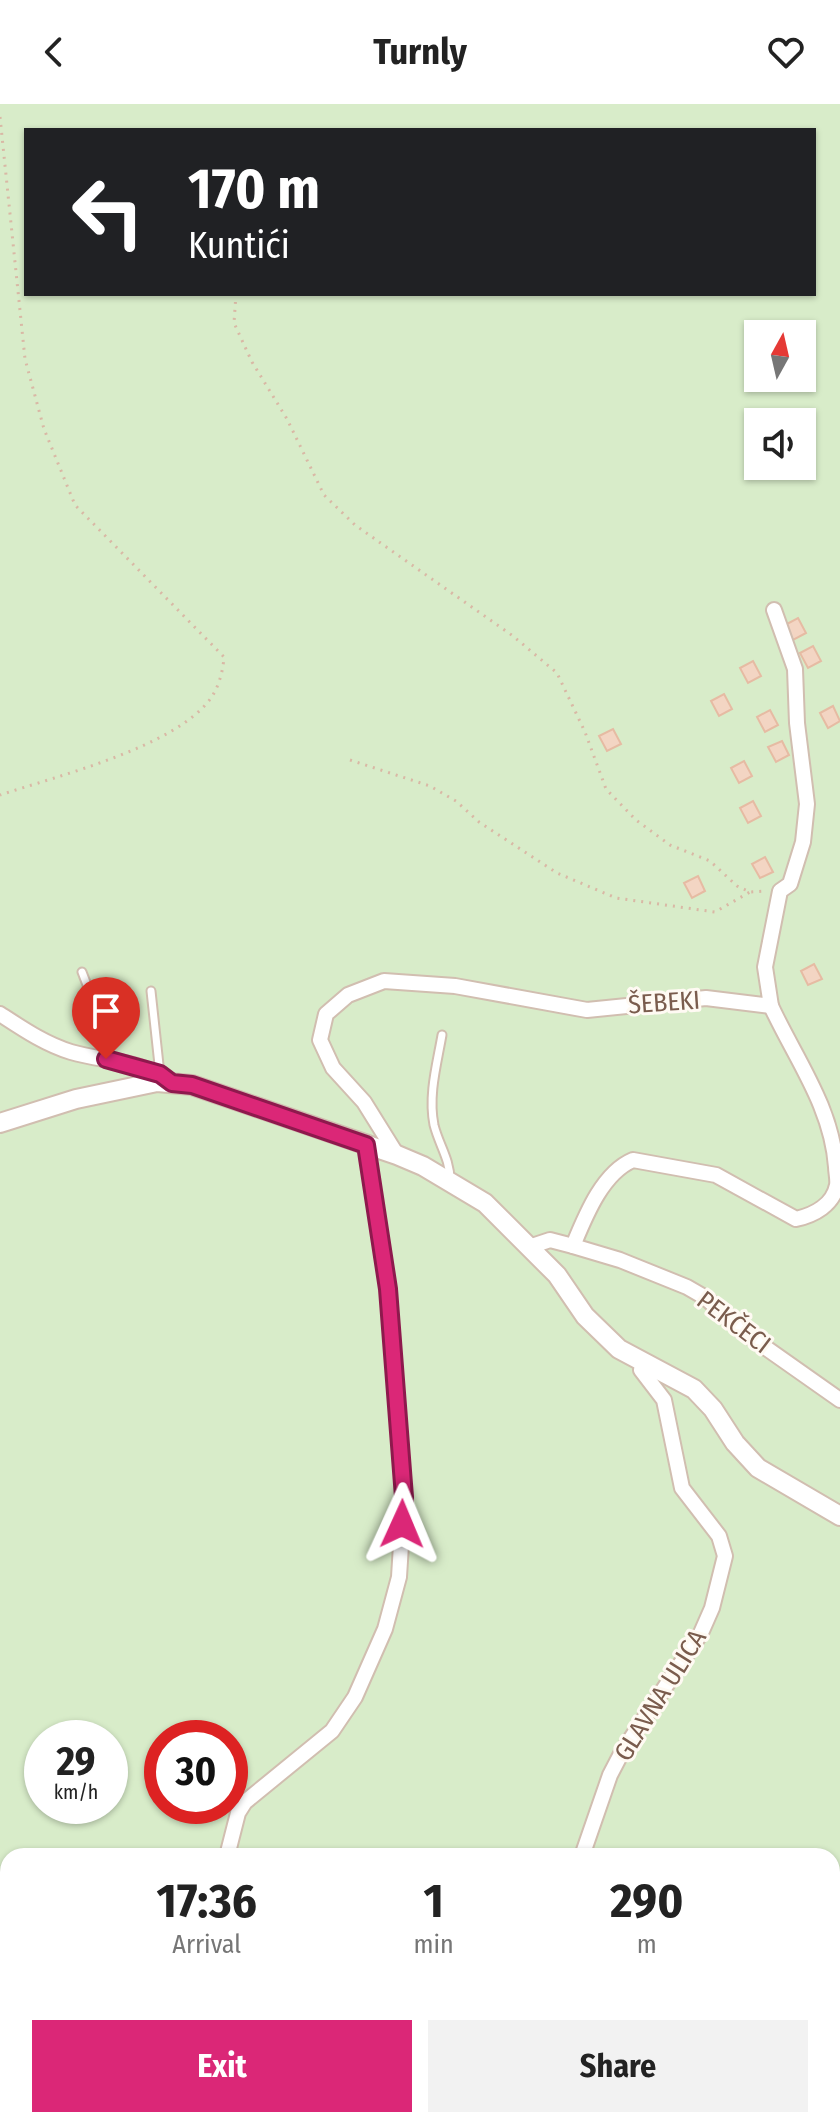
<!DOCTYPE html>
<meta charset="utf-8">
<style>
body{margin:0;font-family:"Fira Sans Condensed",sans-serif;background:#f2f2f2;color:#222;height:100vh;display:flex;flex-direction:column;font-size:30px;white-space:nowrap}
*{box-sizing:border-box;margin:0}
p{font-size:26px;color:#767676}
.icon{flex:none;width:44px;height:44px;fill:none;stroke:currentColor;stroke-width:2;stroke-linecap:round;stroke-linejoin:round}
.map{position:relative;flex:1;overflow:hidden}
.sheet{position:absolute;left:0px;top:1744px;width:840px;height:280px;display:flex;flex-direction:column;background:#fff;border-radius:24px 24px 0 0;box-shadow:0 2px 6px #0004}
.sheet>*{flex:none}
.banner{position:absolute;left:24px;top:24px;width:792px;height:168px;border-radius:0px;box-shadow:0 2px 6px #0004;background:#202124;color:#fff;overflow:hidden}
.needle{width:52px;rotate:8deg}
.fabs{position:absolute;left:744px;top:216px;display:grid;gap:16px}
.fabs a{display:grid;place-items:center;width:72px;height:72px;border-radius:0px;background:#fff;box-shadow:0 2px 6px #0004;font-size:40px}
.speed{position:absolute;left:24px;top:1616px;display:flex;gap:16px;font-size:40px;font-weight:700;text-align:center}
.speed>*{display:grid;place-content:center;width:104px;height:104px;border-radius:50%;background:#fff;box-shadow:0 2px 6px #0004;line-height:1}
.speed small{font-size:20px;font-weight:400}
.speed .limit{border:12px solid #d22;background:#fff;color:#111}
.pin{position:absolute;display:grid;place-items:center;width:68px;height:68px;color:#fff;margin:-82px -34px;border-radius:50% 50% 50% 0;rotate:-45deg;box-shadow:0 0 8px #0007}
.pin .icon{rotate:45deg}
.me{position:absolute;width:88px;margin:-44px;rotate:1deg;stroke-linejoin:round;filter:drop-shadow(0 0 6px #0008)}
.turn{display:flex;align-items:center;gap:28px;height:168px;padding:0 32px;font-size:36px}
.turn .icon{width:104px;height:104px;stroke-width:2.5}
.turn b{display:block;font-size:56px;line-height:68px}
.eta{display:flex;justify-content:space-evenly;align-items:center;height:136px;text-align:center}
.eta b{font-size:48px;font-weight:700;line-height:56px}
.action{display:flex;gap:16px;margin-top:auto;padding:16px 32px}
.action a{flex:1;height:92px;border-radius:0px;background:#db2777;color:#fff;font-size:32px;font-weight:700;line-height:92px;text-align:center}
.action a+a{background:#f2f2f2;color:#222}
header{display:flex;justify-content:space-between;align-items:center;height:104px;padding:0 32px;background:#fff;font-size:36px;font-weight:700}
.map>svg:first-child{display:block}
</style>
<header><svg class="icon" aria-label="back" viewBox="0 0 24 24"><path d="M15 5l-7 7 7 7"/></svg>Turnly<svg class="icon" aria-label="heart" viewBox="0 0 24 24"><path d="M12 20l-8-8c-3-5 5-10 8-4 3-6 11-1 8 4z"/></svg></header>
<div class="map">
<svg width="840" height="2024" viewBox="0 0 840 2024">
<rect width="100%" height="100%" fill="#fdf6ec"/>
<path fill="#d8ecc9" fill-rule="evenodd" d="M0 0H840V2024H0ZM26 26H814V190H26ZM758 230H802V274H758ZM758 318H802V362H758ZM42 1634H110V1702H42ZM162 1634H230V1702H162ZM8 1752H832V2016H8Z"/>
<g fill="#f3d5c3" stroke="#e6bba3" stroke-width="2">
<path d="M798 514 806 529 793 536 785 521Z"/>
<path d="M813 542 821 557 808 564 800 549Z"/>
<path d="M753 557 761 572 748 579 740 564Z"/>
<path d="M724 590 732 605 719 612 711 597Z"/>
<path d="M833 602 840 617 828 624 820 609Z"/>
<path d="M770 606 778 621 765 628 757 613Z"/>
<path d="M613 625 621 640 607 647 599 632Z"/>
<path d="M782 637 789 651 776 658 768 643Z"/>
<path d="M744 657 752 672 739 679 731 664Z"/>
<path d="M753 697 761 712 748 719 740 704Z"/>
<path d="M765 753 773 768 760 774 752 760Z"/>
<path d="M698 772 705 787 692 794 684 779Z"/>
<path d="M814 860 822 875 808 881 801 867Z"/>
</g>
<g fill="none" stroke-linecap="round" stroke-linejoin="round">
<g stroke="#d1beb0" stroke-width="11">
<g id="service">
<path d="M82 868 104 925 106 955"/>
<path d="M151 887 160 970"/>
<path d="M442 931C437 960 428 991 434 1021 439 1041 450 1055 450 1076"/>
</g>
</g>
<g stroke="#d1beb0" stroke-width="18">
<g id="minor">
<path d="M0 910C23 925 45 940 71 948 105 958 143 956 171 979"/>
<path d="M397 1051 364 998 333 964 320 936 326 910 348 891 384 877 455 882 587 906 706 894 771 902 765 863 780 787 790 780 803 738 807 700 797 619 795 565 774 506"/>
<path d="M573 1142C585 1113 602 1069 633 1056L716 1071 796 1115C814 1111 833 1101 837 1081 838 1076 836 1068 836 1063 832 1003 795 954 771 902"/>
<path d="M529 1143 550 1136 573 1142 620 1156 687 1183 706 1194 742 1227 840 1296"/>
<path d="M227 1752 238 1709 245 1698 332 1627 355 1593 385 1525 399 1473 404 1393 388 1185 366 1041"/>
<path d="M582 1752 610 1671 622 1648 701 1529 712 1504 725 1452 719 1432 682 1384 664 1296 641 1266 643 1259"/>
</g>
</g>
<g stroke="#d1beb0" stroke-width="22">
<path id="tertiary" d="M0 1019 76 995 157 978 192 981 397 1051 423 1062 485 1099 557 1171 585 1212 619 1245 694 1285 713 1305 735 1339 758 1364 840 1412"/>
</g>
<g stroke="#d9b8a5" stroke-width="3" stroke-dasharray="2 6" stroke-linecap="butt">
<path d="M0 13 25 255 44 325 75 401 224 553C223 567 219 582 211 594 176 643 57 672 0 691"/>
<path d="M236 190 234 219 252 258 287 315 324 391 355 421 513 532 557 569 585 628 606 685 636 716 670 741 710 757 737 782 750 788 767 787"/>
<path d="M350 656 430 682 456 697 479 718 557 769 616 794 715 808 750 788"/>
</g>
<use href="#service" stroke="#fff" stroke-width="7"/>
<use href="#minor" stroke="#fff" stroke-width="14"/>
<use href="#tertiary" stroke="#fff" stroke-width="18"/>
</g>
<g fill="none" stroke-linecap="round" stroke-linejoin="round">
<g stroke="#8e194d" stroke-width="20">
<path id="route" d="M106 955 160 970 172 979 192 981 366 1041 388 1185 404 1393 402 1420"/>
</g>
<use href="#route" stroke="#db2777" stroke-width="14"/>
</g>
<g text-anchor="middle" stroke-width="6" stroke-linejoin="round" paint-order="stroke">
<g font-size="26" fill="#7a5c4d" stroke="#fffaf3">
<text transform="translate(664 898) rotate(-4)" y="9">ŠEBEKI</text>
<text transform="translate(734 1218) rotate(37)" y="9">PEKČECI</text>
<text transform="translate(660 1591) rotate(-58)" y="9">GLAVNA ULICA</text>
</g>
</g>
</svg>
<div class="fabs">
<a><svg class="needle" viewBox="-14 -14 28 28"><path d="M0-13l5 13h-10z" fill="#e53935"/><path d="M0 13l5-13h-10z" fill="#767676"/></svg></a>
<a><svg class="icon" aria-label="sound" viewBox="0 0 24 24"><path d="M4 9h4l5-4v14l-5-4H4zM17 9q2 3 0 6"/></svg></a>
</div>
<div class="speed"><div>29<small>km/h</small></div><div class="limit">30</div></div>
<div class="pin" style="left:106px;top:955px;background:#d93025"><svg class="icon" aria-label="arrive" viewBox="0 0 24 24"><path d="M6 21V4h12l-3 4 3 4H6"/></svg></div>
<svg class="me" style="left:402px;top:1420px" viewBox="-20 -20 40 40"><path d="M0-17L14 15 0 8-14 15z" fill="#db2777" stroke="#fff" stroke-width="4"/></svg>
<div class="banner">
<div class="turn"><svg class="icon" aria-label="left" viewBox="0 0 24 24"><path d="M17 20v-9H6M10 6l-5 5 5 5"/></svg><div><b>170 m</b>Kuntići</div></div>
</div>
<section class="sheet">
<div class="eta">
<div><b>17:36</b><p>Arrival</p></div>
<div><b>1</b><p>min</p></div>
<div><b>290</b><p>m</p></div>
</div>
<div class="action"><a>Exit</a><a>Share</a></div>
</section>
</div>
